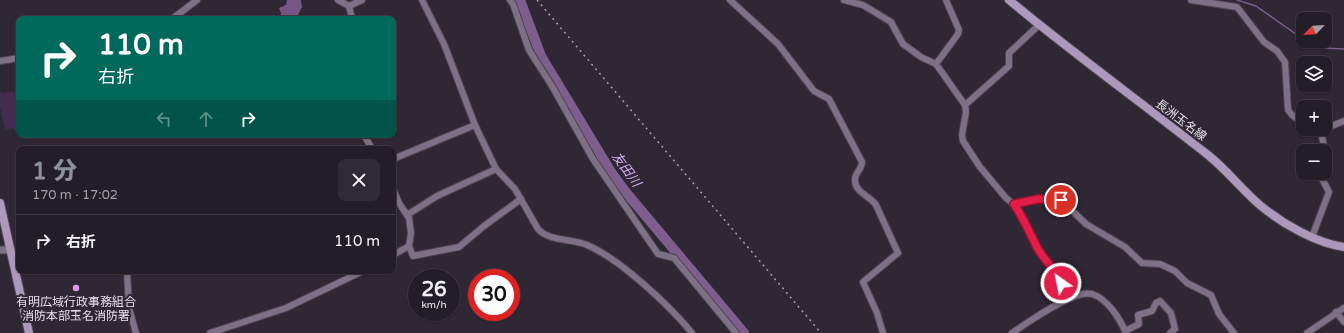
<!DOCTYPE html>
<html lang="ja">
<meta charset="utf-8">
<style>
body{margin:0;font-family:"Varela Round","Noto Sans JP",sans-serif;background:#2f2a33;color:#f1f3f6;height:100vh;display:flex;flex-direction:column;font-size:15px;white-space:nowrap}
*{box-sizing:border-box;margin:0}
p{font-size:13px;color:#a3a2a7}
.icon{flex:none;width:22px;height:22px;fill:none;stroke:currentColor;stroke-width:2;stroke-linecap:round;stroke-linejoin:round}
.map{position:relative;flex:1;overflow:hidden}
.details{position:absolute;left:16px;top:146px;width:380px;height:128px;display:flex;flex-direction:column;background:#231d27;border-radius:8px;box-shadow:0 1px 3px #0004,0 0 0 1px #403b44}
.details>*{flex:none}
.hud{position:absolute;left:16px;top:16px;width:380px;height:122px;border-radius:8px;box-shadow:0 1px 3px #0004,0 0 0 1px #403b44;background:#00695c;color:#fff;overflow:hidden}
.needle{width:26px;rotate:245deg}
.controls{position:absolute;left:1296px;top:12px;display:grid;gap:8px}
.controls a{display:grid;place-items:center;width:36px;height:36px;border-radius:8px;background:#231d27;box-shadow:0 1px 3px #0004,0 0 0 1px #403b44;font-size:20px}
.speed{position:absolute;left:408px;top:269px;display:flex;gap:8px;font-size:20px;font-weight:700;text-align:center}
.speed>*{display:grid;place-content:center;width:52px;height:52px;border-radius:50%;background:#231d27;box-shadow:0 1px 3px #0004,0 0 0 1px #403b44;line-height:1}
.speed small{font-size:10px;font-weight:400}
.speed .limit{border:6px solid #d22;background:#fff;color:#111}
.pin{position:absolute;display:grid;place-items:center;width:34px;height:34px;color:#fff;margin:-17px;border:2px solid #fff;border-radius:50%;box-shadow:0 1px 4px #0007}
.me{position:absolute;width:44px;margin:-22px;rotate:327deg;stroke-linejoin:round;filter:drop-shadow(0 0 3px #0008)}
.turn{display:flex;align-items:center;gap:14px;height:84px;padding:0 16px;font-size:18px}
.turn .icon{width:52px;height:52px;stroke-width:2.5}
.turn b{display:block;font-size:28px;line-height:34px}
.lanes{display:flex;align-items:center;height:38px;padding:0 16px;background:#0003;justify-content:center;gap:20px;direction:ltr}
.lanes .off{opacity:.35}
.round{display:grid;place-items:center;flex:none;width:42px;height:42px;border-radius:8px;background:#2f2a33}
.overview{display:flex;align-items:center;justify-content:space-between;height:68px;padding:0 16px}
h1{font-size:24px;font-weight:800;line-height:30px;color:#8c9099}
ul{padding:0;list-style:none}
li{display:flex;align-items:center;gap:12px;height:52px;padding:0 16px;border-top:1px solid #403b44}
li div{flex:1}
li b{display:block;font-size:15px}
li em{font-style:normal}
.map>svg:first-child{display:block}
</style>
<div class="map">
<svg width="1344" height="333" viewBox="0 0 1344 333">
<rect width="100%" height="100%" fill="#2f2734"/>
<path fill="#442c50" d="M0 91 2 93 19 91V128L5 129 0 107Z"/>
<path fill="#745585" d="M287 0H301L302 7 296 19H280L281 13 279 8 286 5Z"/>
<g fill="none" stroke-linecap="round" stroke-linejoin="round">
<g stroke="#7d5e8f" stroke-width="1.5">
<path d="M1237 0 1256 6 1303 39"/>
<path d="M1305 41 1322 48 1344 49"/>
</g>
<path stroke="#7d5e8f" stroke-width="10" d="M520 0 541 56 611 172 624 190 744 333"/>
<g stroke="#4c4451" stroke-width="8">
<g id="minor">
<path d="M338 0 349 6 352 19"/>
<path d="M422 0 444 44 475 125 496 169 515 189 538 229C550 242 571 238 587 245 620 259 669 305 692 333"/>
<path d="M510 0 513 4 529 50 552 86 593 159 658 254 674 258 736 333"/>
<path d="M730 0 778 44 814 91 829 99 862 162C862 169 855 173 855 179 854 192 870 196 876 205L898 253 863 282 877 313 883 333"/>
<path d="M844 0 863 5 891 22 903 44 921 57 936 64 965 105 966 112 962 135 963 141 980 167 1006 198 1015 205 1022 215 1038 250 1058 276 1069 299"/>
<path d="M1191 0 1237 7 1264 42 1277 51 1285 62 1288 110 1292 115 1303 123"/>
<path d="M349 6 362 0"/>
<path d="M172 19 197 0"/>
<path d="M0 61 19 58"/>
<path d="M936 64 958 34 959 30 946 0"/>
<path d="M965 105 1009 66V53L1039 25"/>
<path d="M1313 129 1321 132"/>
<path d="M1321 132 1329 127 1344 121"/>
<path d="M1321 132 1325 151"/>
<path d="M364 135 372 149"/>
<path d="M393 159 475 125"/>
<path d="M393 189 399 203 409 218 411 233 409 246 413 256 459 247 484 226 521 199"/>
<path d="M1015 205 1029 200 1048 198 1061 200 1086 224 1125 247 1142 263 1160 264 1175 271 1187 283 1211 295 1219 314 1234 333"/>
<path d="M407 215 437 196 496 169"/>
<path d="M1312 237 1329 192 1319 173"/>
<path d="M393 255 409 246"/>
<path d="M127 271 129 308 136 333"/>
<path d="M1336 312 1344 322"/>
<path d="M1125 331 1139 324 1138 315 1152 311 1156 303 1160 301 1171 313 1175 329 1170 333"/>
<path d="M210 333 286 308 363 271"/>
<path d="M1012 333C1027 323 1074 289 1092 294 1108 299 1120 319 1126 333"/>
<path d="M1307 333 1344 308"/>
</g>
</g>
<g stroke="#4c4451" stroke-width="9">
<path id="tertiary" d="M0 250H11"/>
</g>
<g stroke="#4c4451" stroke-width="10">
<g id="secondary">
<path d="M1009 0C1074 54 1142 103 1208 155 1227 170 1242 190 1261 206 1283 224 1316 243 1344 247"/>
<path d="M0 203 29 333"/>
</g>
</g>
<use href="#minor" stroke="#7e7086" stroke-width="6"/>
<use href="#tertiary" stroke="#7e7086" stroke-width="7"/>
<use href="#secondary" stroke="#ad97ba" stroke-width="8"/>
<path stroke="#a7a0aa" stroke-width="1.5" stroke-dasharray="2 4" stroke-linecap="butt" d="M537 0 821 333"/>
</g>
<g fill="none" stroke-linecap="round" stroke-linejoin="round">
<g stroke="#92132f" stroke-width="10">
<path id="route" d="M1061 200 1038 199 1014 204C1024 219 1030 234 1038 249 1045 261 1056 270 1061 283"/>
</g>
<use href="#route" stroke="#e11d48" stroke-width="7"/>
</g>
<circle fill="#d79bf9" stroke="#2f2734" stroke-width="1.5" cx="76" cy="288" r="4"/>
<g text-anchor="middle" stroke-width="4" stroke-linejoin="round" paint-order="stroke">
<g font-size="12" fill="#e5dfe8" stroke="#2f2734">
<text transform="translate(1181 120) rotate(37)" y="4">長洲玉名線</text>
</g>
<g font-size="12" fill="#e5dfe8" stroke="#2f2734">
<text x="76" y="306">有明広域行政事務組合<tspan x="76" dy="14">消防本部玉名消防署</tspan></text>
</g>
<g font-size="13" font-style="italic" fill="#d9aaf4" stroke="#2f2734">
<text transform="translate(627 169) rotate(54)" y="5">友田川</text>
</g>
</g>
</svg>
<div class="controls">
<a><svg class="needle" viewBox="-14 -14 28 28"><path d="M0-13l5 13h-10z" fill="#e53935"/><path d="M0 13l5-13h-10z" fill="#a3a2a7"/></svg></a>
<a><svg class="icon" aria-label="layers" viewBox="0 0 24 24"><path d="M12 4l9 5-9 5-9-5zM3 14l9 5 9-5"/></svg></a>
<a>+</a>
<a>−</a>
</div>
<div class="speed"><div>26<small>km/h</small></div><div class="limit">30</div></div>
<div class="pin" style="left:1061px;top:200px;background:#d93025"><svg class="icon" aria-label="arrive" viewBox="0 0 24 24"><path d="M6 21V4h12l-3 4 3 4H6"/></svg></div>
<svg class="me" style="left:1061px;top:283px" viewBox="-20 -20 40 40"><circle r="17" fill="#e11d48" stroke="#fff" stroke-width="3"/><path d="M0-11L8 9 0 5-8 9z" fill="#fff"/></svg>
<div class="hud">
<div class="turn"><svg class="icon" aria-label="right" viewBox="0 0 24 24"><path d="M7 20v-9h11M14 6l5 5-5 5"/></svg><div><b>110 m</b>右折</div></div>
<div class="lanes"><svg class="icon off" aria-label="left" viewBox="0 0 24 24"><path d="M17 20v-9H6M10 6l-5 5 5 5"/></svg><svg class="icon off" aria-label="ahead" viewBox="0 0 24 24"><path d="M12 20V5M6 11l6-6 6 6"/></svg><svg class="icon" aria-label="right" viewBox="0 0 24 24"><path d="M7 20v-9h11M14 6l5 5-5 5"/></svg></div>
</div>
<section class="details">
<div class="overview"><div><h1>1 分</h1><p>170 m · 17:02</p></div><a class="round"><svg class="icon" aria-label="close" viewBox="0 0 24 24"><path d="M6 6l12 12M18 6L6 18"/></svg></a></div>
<ul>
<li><svg class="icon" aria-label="right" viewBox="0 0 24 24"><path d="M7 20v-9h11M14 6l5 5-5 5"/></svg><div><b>右折</b></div><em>110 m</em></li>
</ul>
</section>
</div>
